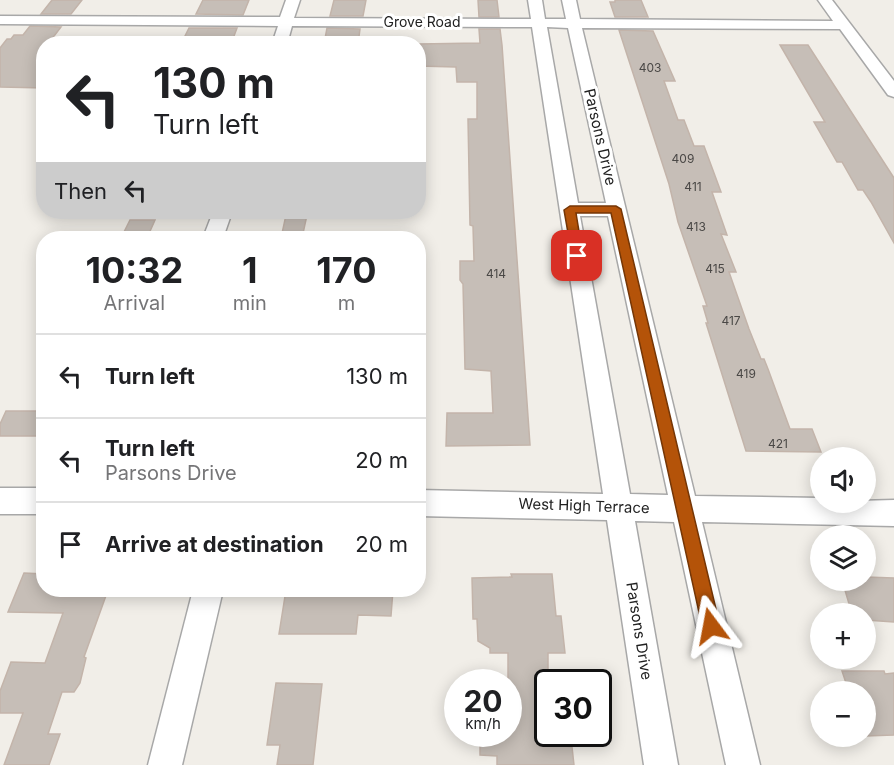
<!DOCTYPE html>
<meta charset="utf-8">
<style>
body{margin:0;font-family:Inter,sans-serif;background:#f2f2f2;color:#202124;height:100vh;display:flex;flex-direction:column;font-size:22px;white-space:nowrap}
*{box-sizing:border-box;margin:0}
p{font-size:20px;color:#757577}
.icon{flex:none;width:33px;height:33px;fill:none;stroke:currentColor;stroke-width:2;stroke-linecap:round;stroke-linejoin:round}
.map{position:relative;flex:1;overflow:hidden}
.drawer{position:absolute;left:36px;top:231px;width:390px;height:366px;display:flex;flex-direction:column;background:#fff;border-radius:24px;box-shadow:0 3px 15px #0003}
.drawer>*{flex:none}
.banner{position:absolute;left:36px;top:36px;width:390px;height:183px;border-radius:24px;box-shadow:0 3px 15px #0003;background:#fff;color:#202124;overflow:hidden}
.controls{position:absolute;left:810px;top:447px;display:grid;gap:12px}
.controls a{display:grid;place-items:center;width:66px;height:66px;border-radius:50%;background:#fff;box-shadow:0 3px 15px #0003;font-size:30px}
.speed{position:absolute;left:444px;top:669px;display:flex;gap:12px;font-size:30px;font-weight:700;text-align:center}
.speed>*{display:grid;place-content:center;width:78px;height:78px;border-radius:50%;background:#fff;box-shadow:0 3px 15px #0003;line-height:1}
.speed small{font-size:15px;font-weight:400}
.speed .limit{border:3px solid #111;border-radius:9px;background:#fff;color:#111}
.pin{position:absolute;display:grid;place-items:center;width:51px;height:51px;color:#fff;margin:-26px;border-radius:12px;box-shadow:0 3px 9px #0006}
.me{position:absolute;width:66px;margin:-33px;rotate:347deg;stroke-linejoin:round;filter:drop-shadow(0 0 4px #0008)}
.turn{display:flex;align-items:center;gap:21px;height:126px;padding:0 18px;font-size:27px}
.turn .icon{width:78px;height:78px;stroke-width:2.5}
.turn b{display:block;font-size:42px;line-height:51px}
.then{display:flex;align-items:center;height:57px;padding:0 18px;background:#0003;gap:12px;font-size:22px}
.eta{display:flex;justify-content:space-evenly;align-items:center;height:102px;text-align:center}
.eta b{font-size:36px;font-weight:700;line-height:42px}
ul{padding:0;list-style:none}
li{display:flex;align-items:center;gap:18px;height:84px;padding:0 18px;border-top:2px solid #e0e0e0}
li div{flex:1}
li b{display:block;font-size:22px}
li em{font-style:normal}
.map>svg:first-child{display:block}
</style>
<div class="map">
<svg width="894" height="765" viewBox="0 0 894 765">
<rect width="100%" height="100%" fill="#f1eee8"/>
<g fill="#c6beb7" stroke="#c3b4aa" stroke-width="1.5">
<path d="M52 0H82L71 14H41Z"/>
<path d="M203 0H249L243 15 196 14Z"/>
<path d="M334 0H366L363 16H330Z"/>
<path d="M478 0H497L499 17H479Z"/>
<path d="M615 0H641L648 17H615L610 2H615Z"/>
<path d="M30 26 61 27 48 44H44V88L0 87V48L7 39H11L14 35H23Z"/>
<path d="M189 28H237L231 44H181Z"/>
<path d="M327 28 360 29 358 44H324Z"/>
<path d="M479 29H500L502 45 530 445 446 446 447 413H493L491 371 465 369 463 284 460 280V261H474L473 226 470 225 468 119H477V82H457L456 67 418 66V44L480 43Z"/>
<path d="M619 30 653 31 675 81H664L678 120H684L694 146H704L721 192H712L727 235 721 234 736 272H729L749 329 761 359H764L768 369 790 429H812L821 452 746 451 706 323H708L703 306H707L678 222 669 184Z"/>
<path d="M780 45H808L894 178V243L871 202 863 190H858L842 162H837L814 122H825Z"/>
<path d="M286 215H307L302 238H281Z"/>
<path d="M130 220H155L147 238H121Z"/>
<path d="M6 411H44V436H0V424Z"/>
<path d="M24 573 44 574V590H108L84 657 86 658 80 683 74 692H62L48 734H60L49 765H4L23 713H0V691L11 662 45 663 63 613 8 612Z"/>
<path d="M511 574H552L556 616H561L565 653H548V734H565L566 746 572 747 574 765H497V756L480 755V734H508V653H490V648L478 641 477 619H473L472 578 512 577Z"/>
<path d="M866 577 894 578V622L866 620V614H852L842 580H866Z"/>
<path d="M286 590H393L391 616 358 615 356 634H279Z"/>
<path d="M842 671H884L885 674 894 673V735L866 736V692H849Z"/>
<path d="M276 683 322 684 313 765H277L280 745H267Z"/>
</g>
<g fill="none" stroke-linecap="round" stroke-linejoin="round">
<g stroke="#a8a8a8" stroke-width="3">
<g id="minor">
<path d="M286 0H300L294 18 531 19 528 0H542L545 19H566L562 0H576L580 19 833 21 818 0H832L894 81V97L888 95 840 29 582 28 695 496 820 498V502L894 500V526L702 522 760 765H726L674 522 635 521 678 765H644L607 520 418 516V490L603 494 532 27 292 26 287 44H272L278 26 0 24V16L280 17ZM547 27 568 28 606 203H578ZM580 216H608L668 495 630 494Z"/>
<path d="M213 212H232L223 238H203Z"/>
<rect x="0" y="488" width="44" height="26"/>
<path d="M193 590H223L182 765H148Z"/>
</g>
</g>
<use href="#minor" fill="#fff" fill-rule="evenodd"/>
</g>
<path fill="#b45309" stroke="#753606" stroke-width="1.5" d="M570 206H616L621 209 720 626 717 632 711 635 705 632 702 626 611 213H576L583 256 577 260 572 256 564 210Z"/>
<g text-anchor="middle" stroke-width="6" stroke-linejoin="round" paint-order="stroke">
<g font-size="12" fill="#4a4846">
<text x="650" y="72">403</text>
<text x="683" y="163">409</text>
<text x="693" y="191">411</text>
<text x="696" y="231">413</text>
<text x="715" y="273">415</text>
<text x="496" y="278">414</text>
<text x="731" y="325">417</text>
<text x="746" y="378">419</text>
<text x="778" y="448">421</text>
</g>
<g font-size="14" fill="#212121" stroke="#fff">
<text x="422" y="27">Grove Road</text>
</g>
<g font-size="15" fill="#212121" stroke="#fff">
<text transform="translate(600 137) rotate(77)" y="5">Parsons Drive</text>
<text transform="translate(584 506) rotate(2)" y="5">West High Terrace</text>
<text transform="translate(639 631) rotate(81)" y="5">Parsons Drive</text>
</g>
</g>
</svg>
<div class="controls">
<a><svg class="icon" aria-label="sound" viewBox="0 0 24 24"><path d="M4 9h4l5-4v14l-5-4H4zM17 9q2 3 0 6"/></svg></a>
<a><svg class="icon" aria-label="layers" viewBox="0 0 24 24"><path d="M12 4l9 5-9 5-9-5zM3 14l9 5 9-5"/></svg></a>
<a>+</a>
<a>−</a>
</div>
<div class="speed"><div>20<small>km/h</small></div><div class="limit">30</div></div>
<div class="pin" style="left:577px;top:256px;background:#d93025"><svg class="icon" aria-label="arrive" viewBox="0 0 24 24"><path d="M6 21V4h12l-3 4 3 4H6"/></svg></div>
<svg class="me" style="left:711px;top:626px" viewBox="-20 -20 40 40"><path d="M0-17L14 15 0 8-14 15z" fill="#b45309" stroke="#fff" stroke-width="4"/></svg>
<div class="banner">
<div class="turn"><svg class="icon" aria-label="left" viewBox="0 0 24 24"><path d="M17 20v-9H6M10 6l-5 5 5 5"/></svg><div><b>130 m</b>Turn left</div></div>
<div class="then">Then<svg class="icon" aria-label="left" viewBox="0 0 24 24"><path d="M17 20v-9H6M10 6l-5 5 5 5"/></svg></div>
</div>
<section class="drawer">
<div class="eta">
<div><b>10:32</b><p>Arrival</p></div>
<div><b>1</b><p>min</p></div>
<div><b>170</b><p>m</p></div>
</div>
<ul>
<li><svg class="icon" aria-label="left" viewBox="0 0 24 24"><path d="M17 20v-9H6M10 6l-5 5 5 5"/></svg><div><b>Turn left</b></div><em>130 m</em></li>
<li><svg class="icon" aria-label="left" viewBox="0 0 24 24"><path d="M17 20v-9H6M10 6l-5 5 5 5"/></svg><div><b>Turn left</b><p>Parsons Drive</p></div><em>20 m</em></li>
<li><svg class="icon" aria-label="arrive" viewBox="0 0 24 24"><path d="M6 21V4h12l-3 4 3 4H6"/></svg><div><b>Arrive at destination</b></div><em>20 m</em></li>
</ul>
</section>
</div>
